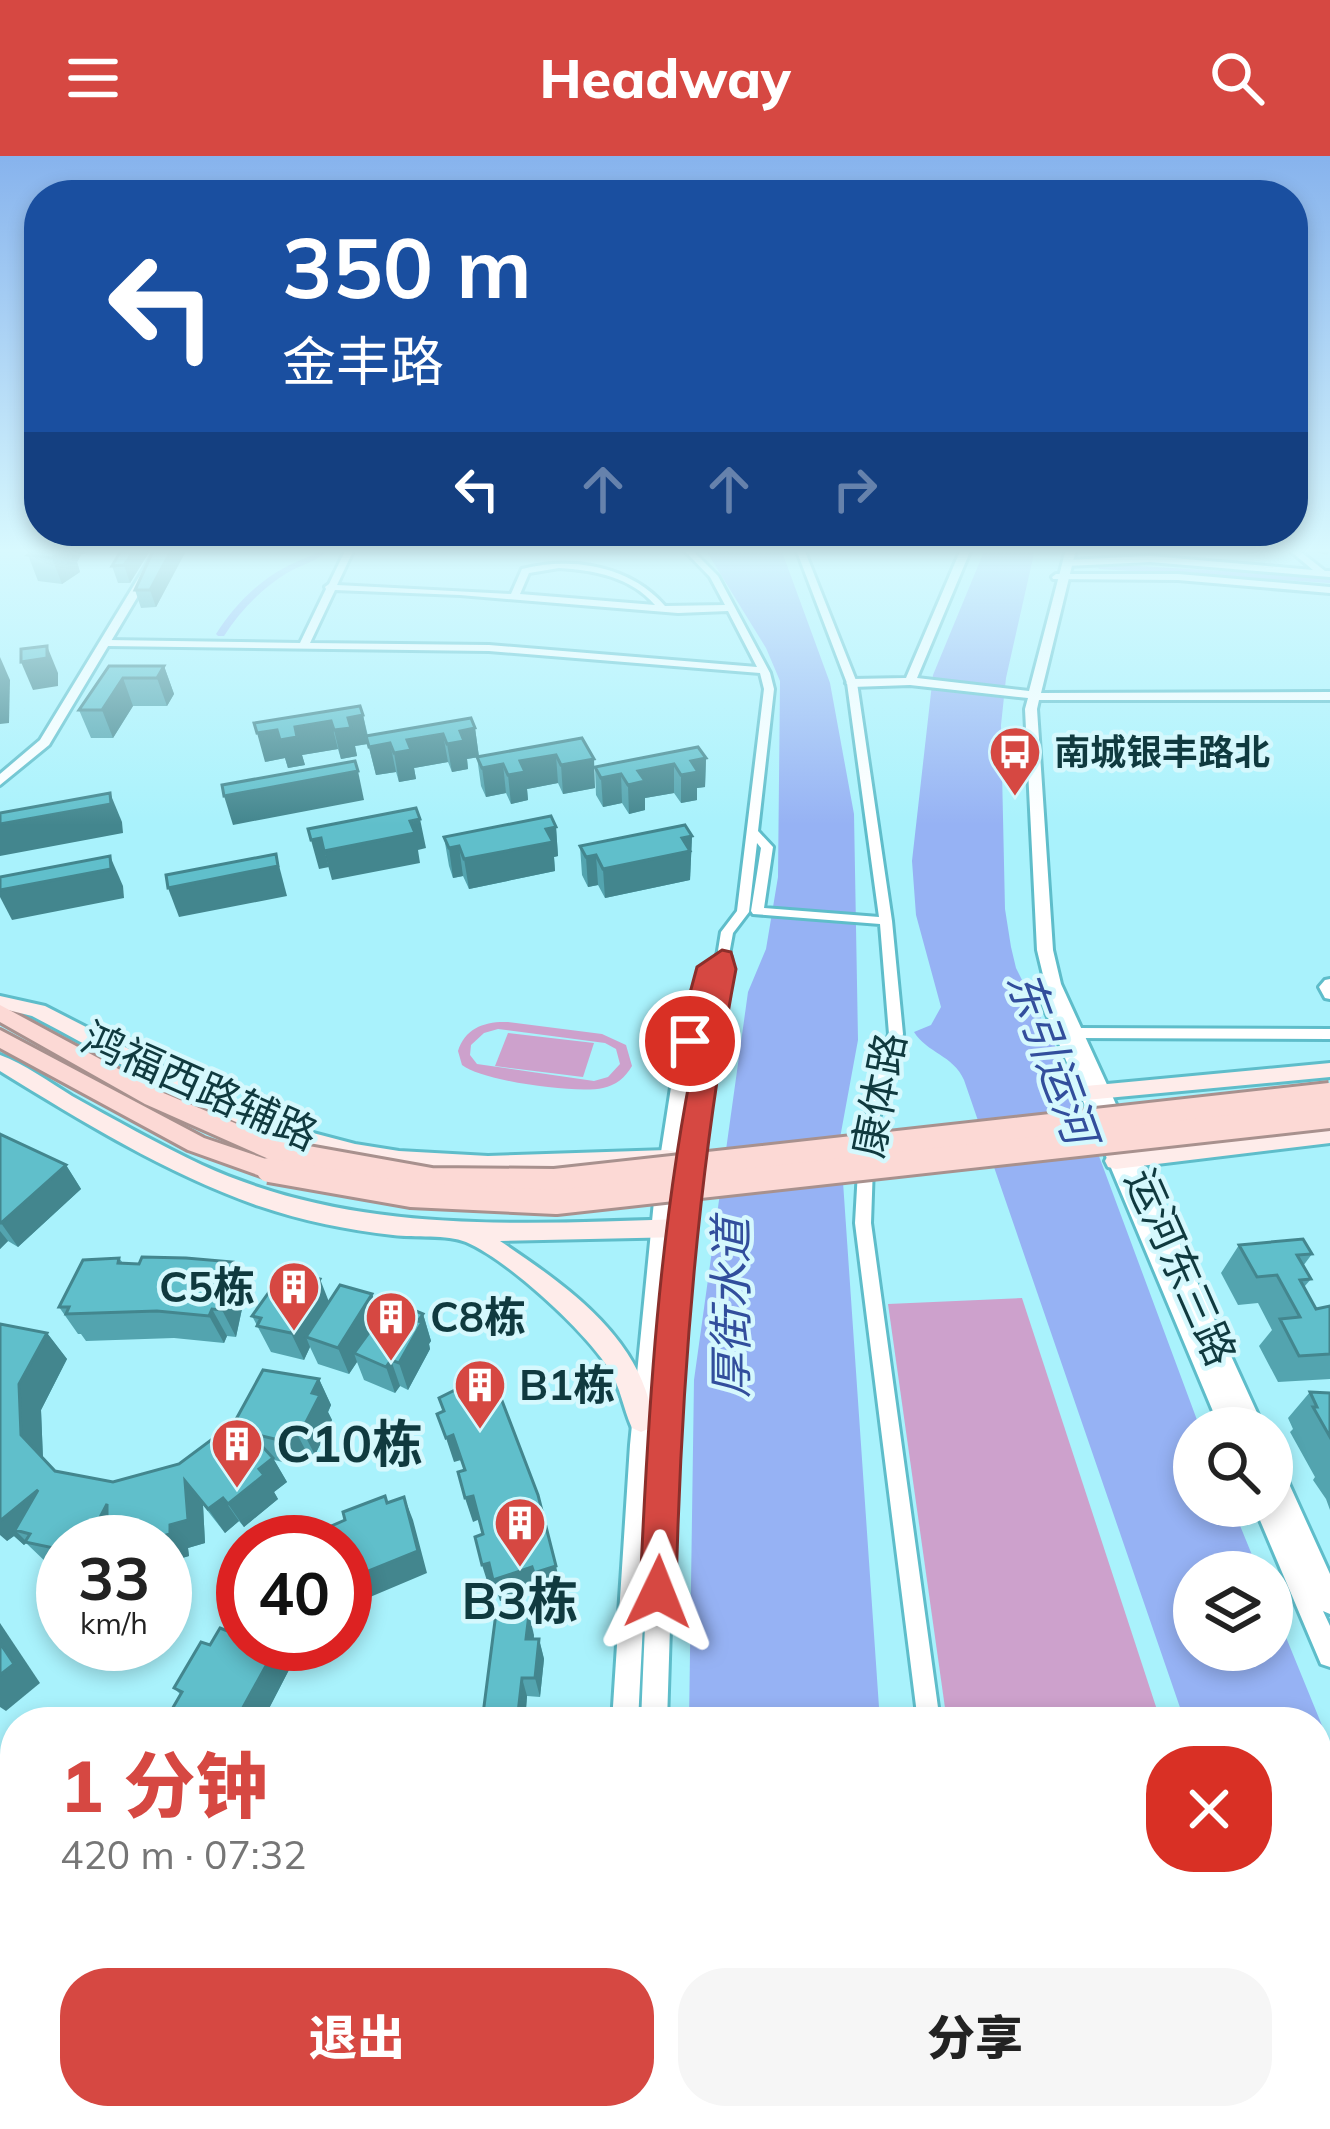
<!DOCTYPE html>
<html lang="zh">
<meta charset="utf-8">
<style>
body{margin:0;font-family:Mulish,"Noto Sans SC",sans-serif;background:#f6f6f6;color:#222;height:100vh;display:flex;flex-direction:column;font-size:45px;white-space:nowrap}
*{box-sizing:border-box;margin:0}
p{font-size:39px;color:#767676}
.icon{flex:none;width:66px;height:66px;fill:none;stroke:currentColor;stroke-width:2;stroke-linecap:round;stroke-linejoin:round}
.map{position:relative;flex:1;overflow:hidden}
.sheet{position:absolute;left:0px;top:1551px;width:1332px;height:423px;display:flex;flex-direction:column;background:#fff;border-radius:48px 48px 0 0;box-shadow:0 6px 18px #0003}
.sheet>*{flex:none}
.banner{position:absolute;left:24px;top:24px;width:1284px;height:366px;border-radius:48px;box-shadow:0 6px 18px #0003;background:#1a4fa0;color:#fff;overflow:hidden}
.fabs{position:absolute;left:1173px;top:1251px;display:grid;gap:24px}
.fabs a{display:grid;place-items:center;width:120px;height:120px;border-radius:50%;background:#fff;box-shadow:0 6px 18px #0003;font-size:60px}
.speed{position:absolute;left:36px;top:1359px;display:flex;gap:24px;font-size:60px;font-weight:700;text-align:center}
.speed>*{display:grid;place-content:center;width:156px;height:156px;border-radius:50%;background:#fff;box-shadow:0 6px 18px #0003;line-height:1}
.speed small{font-size:30px;font-weight:400}
.speed .limit{border:18px solid #d22;background:#fff;color:#111}
.pin{position:absolute;display:grid;place-items:center;width:102px;height:102px;color:#fff;margin:-51px;border:6px solid #fff;border-radius:50%;box-shadow:0 3px 12px #0007}
.me{position:absolute;width:132px;margin:-66px;rotate:2deg;stroke-linejoin:round;filter:drop-shadow(0 0 9px #0008)}
.turn{display:flex;align-items:center;gap:42px;height:252px;padding:0 60px;font-size:54px}
.turn .icon{width:156px;height:156px;stroke-width:2.5}
.turn b{display:block;font-size:84px;line-height:102px}
.lanes{display:flex;align-items:center;height:114px;padding:0 60px;background:#0003;justify-content:center;gap:60px;direction:ltr}
.lanes .off{opacity:.35}
.round{display:grid;place-items:center;flex:none;width:126px;height:126px;border-radius:48px;background:#f6f6f6}
.overview{display:flex;align-items:center;justify-content:space-between;height:204px;padding:0 60px}
h1{font-size:72px;font-weight:800;line-height:90px;color:#d64842}
.action{display:flex;gap:24px;margin-top:auto;padding:24px 60px}
.action a{flex:1;height:138px;border-radius:48px;background:#d64842;color:#fff;font-size:48px;font-weight:800;line-height:138px;text-align:center}
.action a+a{background:#f6f6f6;color:#222}
header{display:flex;justify-content:space-between;align-items:center;height:156px;padding:0 60px;background:#d64842;color:#fff;font-size:54px;font-weight:800}
.map>svg:first-child{display:block}
</style>
<header><svg class="icon" aria-label="menu" viewBox="0 0 24 24"><path d="M4 6h16M4 12h16M4 18h16"/></svg>Headway<svg class="icon" aria-label="search" viewBox="0 0 24 24"><circle cx="10" cy="10" r="6"/><path d="M15 15l6 6"/></svg></header>
<div class="map">
<svg width="1330" height="1973" viewBox="0 0 1330 1973">
<rect width="100%" height="100%" fill="#a9f2fc"/>
<g fill="#cda1cc" fill-rule="evenodd">
<path d="M508 866 602 878 626 889 632 910C625 922 616 929 603 932 577 938 482 925 462 909L458 895C465 872 485 865 508 866ZM498 873 605 887 616 893 620 908 608 921 594 925 477 908 470 899 471 889 484 877Z"/>
<path d="M508 877 594 887 583 921 495 910Z"/>
<path d="M1022 1142 1161 1566H947L888 1148Z"/>
<path d="M989 1959H1290L1295 1973H990Z"/>
</g>
<g fill="#96b2f4">
<path d="M705 393H781L830 527 854 658 858 884 840 982 880 1566H689L694 1224 748 836 766 793 778 721 780 525 766 492Z"/>
<path d="M985 393H1035L1006 522 1001 569 1005 753 1011 791 1016 812 1067 914 1200 1272H1194V1350H1232L1259 1416H1194V1494H1272V1447L1330 1589V1973H1319L1315 1959 1317 1566H1185L964 924C953 899 927 897 914 876L931 869 941 851 916 759 912 705 933 519Z"/>
<path d="M674 1959H903L902 1973H673Z"/>
</g>
<g fill="none" stroke-linecap="round" stroke-linejoin="round">
<g fill="#96b2f4" fill-rule="evenodd">
<path d="M321 393H329C317 406 302 408 287 417 261 433 240 455 224 480H218L216 478C233 451 258 425 286 411 298 404 310 402 321 393Z"/>
<path d="M1102 408 1330 421V427L1099 413 1098 411Z"/>
</g>
<g stroke="#5ebdca" stroke-width="6">
<g id="minor">
<path d="M346 393H354L337 429 511 438 522 413C572 400 631 410 665 450L725 449 710 421 683 393H691L718 420 770 517 774 533 758 675 773 691 764 752 879 761 847 527 796 393H804L857 527 892 765 903 878 874 980 871 1067 940 1566H918L855 1067 860 980 889 878 880 768 753 758 751 755 761 692 757 687 749 756 733 777 728 804 723 805 717 801 721 776 737 755 764 533 760 517 489 495 108 490 103 487 108 484 300 487 326 433 325 431 329 428ZM559 412C594 414 631 421 655 449L520 438 529 417ZM335 434 460 439 678 457 728 455 757 511 489 489 310 487Z"/>
<path d="M1288 393H1297L1325 415H1330V421L1150 406 1067 410 1063 407 1067 404 1150 400 1313 414Z"/>
<path d="M1056 418H1178L1330 431V437L1178 424 1053 423 1052 421Z"/>
<path d="M1330 823V843L1325 842 1319 831 1325 824Z"/>
<path d="M1076 872 1330 873V883L1076 882 1069 877Z"/>
<rect x="955" y="1959" width="26" height="14"/>
</g>
</g>
<g stroke="#5ebdca" stroke-width="6">
<g id="tertiary">
<path d="M156 393H166L49 589 0 629V618L40 584Z"/>
<path d="M961 393H971L917 522 1029 535 1066 393H1076L1041 537 1330 536V544H1039L1037 553 1053 794 1061 828 1264 1272H1242L1238 1262 1242 1272H1220L1034 828 1036 824 1044 823 1037 794 1025 553 1028 542 910 529 852 531 846 527 852 523 906 522Z"/>
<path d="M723 796 731 801 733 813 714 906 689 1093 676 1282 667 1566H641C651 1320 661 1076 713 835L689 925 674 1035 652 1289 638 1566H612L630 1289 655 1035 672 925 692 843 718 797Z"/>
<path d="M1272 1304 1280 1308 1330 1418V1458L1323 1455 1330 1470V1511L1321 1508 1254 1350H1272Z"/>
<path d="M583 1959H615L613 1973H581Z"/>
<path d="M618 1959H650L648 1973H616Z"/>
</g>
</g>
<g stroke="#5ebdca" stroke-width="6">
<g id="secondary">
<path d="M0 840 45 850 248 954 313 977 355 988 399 995 488 1000 667 994 675 996 678 1002 675 1008 667 1010C548 1016 429 1025 313 993 213 966 123 907 32 860L0 852Z"/>
<path d="M0 899C25 908 49 926 72 940 115 964 158 988 202 1009 355 1079 520 1068 683 1063L691 1066 694 1072 691 1078 683 1081 500 1085C558 1124 630 1173 649 1245 652 1256 654 1261 650 1272L641 1276 632 1272C623 1252 621 1232 609 1213 584 1174 508 1104 466 1086 447 1078 415 1082 393 1079 348 1074 303 1065 259 1050 167 1018 83 966 0 915Z"/>
<path d="M1330 907V921L1086 944 1076 937 1086 930Z"/>
<path d="M1330 971V987L1116 1013 1108 1011 1105 1005 1108 999 1116 997Z"/>
</g>
</g>
<g stroke="#a8918e" stroke-width="6">
<g id="primary">
<path d="M0 849 161 936 289 990 292 997 289 1004H271L145 948 0 866Z"/>
<path d="M0 874 204 982 278 1007 281 1014 278 1021 269 1023 188 994 0 892Z"/>
</g>
</g>
<use href="#minor" fill="#fff" fill-rule="evenodd"/>
<use href="#tertiary" fill="#fff" fill-rule="evenodd"/>
<use href="#secondary" fill="#feecea" fill-rule="evenodd"/>
<use href="#primary" fill="#fcd9d5" fill-rule="evenodd"/>
<g stroke="#a8918e" stroke-width="30" stroke-linecap="butt">
<g id="primary-bridge">
<path d="M280 997 431 1024 555 1025 1330 939"/>
<path d="M269 1014 411 1039 556 1046 1330 960"/>
</g>
</g>
<use href="#primary-bridge" stroke="#fcd9d5" stroke-width="24"/>
</g>
<g fill="#53a4af">
<path d="M122 393H151L130 427H118L112 410Z"/>
<path d="M154 393H187L156 451 141 452 135 434Z"/>
<path d="M1309 393H1330V395L1327 399 1308 394Z"/>
<path d="M28 399H81L77 406 80 416 62 428 38 425Z"/>
<path d="M109 510H164L174 538 167 550H133L113 582H91L79 554Z"/>
<path d="M363 559 368 580 475 572 479 601 467 603 468 613 452 616 448 606 414 612 416 623 399 626 396 616 376 619 368 588 355 590 357 600 341 603 338 593 302 599 305 609 288 612 285 602 265 606Z"/>
<path d="M582 582 595 632 563 638 558 627 527 633 528 644 511 648 506 637 486 641 481 630 477 601Z"/>
<path d="M706 602 705 631 697 632V644L681 647 674 637 645 642V654L629 658 622 647 603 651 596 639 595 611Z"/>
<path d="M556 671 558 700 554 701 555 715 469 733 463 720 453 722 449 710 444 681Z"/>
<path d="M692 680 690 724 605 742 598 729 588 731 582 719 580 690Z"/>
<path d="M0 978 66 1009 81 1033 18 1091 8 1085 0 1093Z"/>
<path d="M1239 1089 1312 1098 1303 1110 1311 1123 1304 1131 1316 1153 1330 1150V1223L1278 1226 1259 1190 1272 1174 1258 1147 1238 1149 1221 1117Z"/>
<path d="M119 1102 123 1107 246 1134 236 1181 227 1180 224 1187 174 1182 86 1185 81 1178H78L59 1151Z"/>
<path d="M372 1138 380 1162 423 1158 431 1185 429 1188 430 1193 408 1234 400 1230 395 1237 364 1224 357 1206 349 1218 318 1208 310 1191 304 1204 271 1196 252 1160Z"/>
<path d="M47 1177 67 1203 41 1254 43 1303 55 1315 113 1326 179 1308 319 1223 331 1249 328 1256 332 1264 315 1299 307 1297 300 1310 274 1304 287 1326 274 1336 278 1343 244 1371 239 1365 225 1377 203 1349 205 1387 188 1392 189 1400 165 1407V1386H63V1412L49 1409 26 1387 24 1389 14 1380 7 1385Z"/>
<path d="M1310 1236 1330 1237V1354L1326 1343 1313 1324 1315 1321 1290 1276 1293 1273 1288 1262Z"/>
<path d="M534 1479V1483H539L544 1503 540 1541 527 1540 525 1566H482Z"/>
<path d="M210 1489 292 1508 262 1566H184L171 1555 181 1539 174 1532Z"/>
</g>
<g fill="#43868e">
<path d="M65 393H95L81 399 77 406 80 416 62 428 52 402Z"/>
<path d="M135 393H151L130 427 124 409Z"/>
<path d="M172 393H187L156 451 150 434Z"/>
<path d="M47 490 58 517V530L33 534 21 506Z"/>
<path d="M0 501 10 524 9 567 0 568Z"/>
<path d="M164 510 174 538 167 550 157 522Z"/>
<path d="M123 522 133 550 113 582 102 554Z"/>
<path d="M363 559 369 588 366 580 367 588 355 590 357 600 341 603 334 574 348 562Z"/>
<path d="M331 565 338 593 302 599 305 609 288 612 285 602 265 606 257 577Z"/>
<path d="M475 572 479 601 467 603 468 613 452 616 447 588 460 575Z"/>
<path d="M443 578 448 606 414 612 416 623 399 626 394 597 407 584Z"/>
<path d="M390 587 396 616 376 619 369 591Z"/>
<path d="M556 599 558 627 527 633 528 644 511 648 508 619 520 605Z"/>
<path d="M706 602 705 631 697 632V644L681 647V619L691 605Z"/>
<path d="M594 603 595 632 563 638 561 609Z"/>
<path d="M503 608 506 637 486 641 482 612Z"/>
<path d="M674 608V637L645 642V654L629 658 628 629 638 615Z"/>
<path d="M358 615 364 644 233 669 224 640Z"/>
<path d="M621 618 622 647 603 651 601 622Z"/>
<path d="M110 637 122 666 123 677 0 700V668Z"/>
<path d="M420 663 426 692 418 694 420 707 332 724 324 695Z"/>
<path d="M556 671 558 700 554 701 555 715 469 733 464 703Z"/>
<path d="M692 680 690 724 605 742 603 713Z"/>
<path d="M321 682 329 711 319 713 311 684Z"/>
<path d="M459 690 463 720 453 722 449 692Z"/>
<path d="M276 698 287 740 179 761 168 732Z"/>
<path d="M596 699 598 729 588 731 586 701Z"/>
<path d="M110 700 123 730 124 742 12 764 0 741V734Z"/>
<path d="M66 1009 81 1033 18 1091 1 1067Z"/>
<path d="M0 1075 8 1085 0 1093Z"/>
<path d="M233 1106 246 1134 236 1181 222 1154Z"/>
<path d="M320 1123 331 1151 306 1181 310 1191 304 1204 291 1177Z"/>
<path d="M372 1138 382 1165 354 1197 357 1206 349 1218 338 1192Z"/>
<path d="M212 1153 227 1180 224 1187 209 1160Z"/>
<path d="M423 1158 431 1185 429 1188 430 1193 408 1234 399 1207Z"/>
<path d="M47 1177 67 1203 41 1254 43 1303 21 1279 19 1228Z"/>
<path d="M391 1204 400 1230 395 1237 386 1211Z"/>
<path d="M319 1223 331 1249 328 1256 332 1264 315 1299 302 1274 312 1237Z"/>
<path d="M294 1272 307 1297 300 1310 287 1286Z"/>
<path d="M453 1279 461 1304 454 1306 446 1282Z"/>
<path d="M273 1302 287 1326 274 1336 278 1343 244 1371 228 1348 259 1313Z"/>
<path d="M185 1325 203 1349 205 1387 188 1392 189 1400 165 1407V1386H141L170 1369Z"/>
<path d="M38 1334 30 1378 15 1374 27 1386 24 1389 14 1380 7 1385 0 1379V1365Z"/>
<path d="M473 1340 480 1363 473 1366 465 1342Z"/>
<path d="M404 1341 413 1364 427 1417 363 1444 345 1460V1427Z"/>
<path d="M223 1342 239 1365 225 1377 208 1353Z"/>
<path d="M107 1348 125 1382 129 1386H87Z"/>
<path d="M489 1407 532 1411 537 1433 500 1445 495 1429 489 1431 482 1409Z"/>
<path d="M556 1410 561 1432 539 1439 534 1417Z"/>
<path d="M529 1458 534 1479 531 1503 526 1483Z"/>
<path d="M0 1467 40 1527 6 1555 0 1551Z"/>
<path d="M539 1483 544 1503 540 1541 535 1522Z"/>
<path d="M278 1488H315L292 1508 262 1566H235Z"/>
<path d="M522 1522 527 1540 525 1566H517Z"/>
<path d="M15 1767V1868L0 1900V1814Z"/>
<path d="M506 1959H514L512 1973H504Z"/>
</g>
<g fill="#60bfcb" stroke="#43868e" stroke-width="3">
<path d="M37 393H67L52 402 28 399Z"/>
<path d="M122 393H135L124 409 112 410Z"/>
<path d="M154 393H172L150 434H135Z"/>
<path d="M47 490V502L21 506V493Z"/>
<path d="M109 510H164L157 522H123L102 554H79Z"/>
<path d="M360 550 363 559 348 562 351 572 334 574 331 565 295 571 297 581 280 584 277 574 257 577 254 567Z"/>
<path d="M471 562 475 572 460 575 464 585 447 588 443 578 407 584 411 594 394 597 390 587 369 591 366 580Z"/>
<path d="M582 582 594 603 561 609 556 599 520 605 525 616 508 619 503 608 482 612 477 601Z"/>
<path d="M698 591 706 602 691 605 698 616 681 619 674 608 638 615 645 625 628 629 621 618 601 622 595 611Z"/>
<path d="M355 605 358 615 224 640 222 629Z"/>
<path d="M110 637 111 648 0 668V657Z"/>
<path d="M416 652 420 663 410 665 415 677 324 695 321 682 311 684 308 673Z"/>
<path d="M551 660 556 671 546 673 553 686 464 703 459 690 449 692 444 681Z"/>
<path d="M685 669 692 680 682 682 690 695 603 713 596 699 586 701 580 690Z"/>
<path d="M276 698 278 710 168 732 166 719Z"/>
<path d="M110 700 111 713 0 734V721Z"/>
<path d="M0 978 66 1009 1 1067 0 1066Z"/>
<path d="M1303 1083 1312 1098 1297 1099 1311 1123 1300 1124 1316 1153 1330 1150V1198L1299 1200 1280 1163 1300 1161 1277 1119 1257 1121 1239 1089Z"/>
<path d="M142 1101 186 1102 233 1106 222 1154 212 1153 209 1160 157 1155 66 1158 69 1151H59L83 1104 119 1102 118 1107 139 1108Z"/>
<path d="M287 1116 320 1123 291 1177 257 1170 261 1162 252 1160 279 1122Z"/>
<path d="M340 1129 372 1138 338 1192 306 1181Z"/>
<path d="M392 1145 423 1158 418 1165 422 1166 399 1207 391 1204 386 1211 354 1197Z"/>
<path d="M0 1168 47 1177 19 1228 21 1279 55 1315 113 1326 179 1308 234 1267 263 1214 319 1223 312 1237 320 1239 302 1274 294 1272 287 1286 250 1277 273 1302 259 1313 264 1319 228 1348 223 1342 208 1353 185 1325 188 1364 170 1369V1378L141 1386H125V1382L107 1386V1348L87 1386H63V1394L25 1386 30 1378 15 1374 38 1334 0 1365Z"/>
<path d="M491 1216 538 1339 556 1410 534 1417 532 1411 493 1424 489 1407 482 1409 475 1381 483 1378 473 1340 465 1342 458 1316 465 1314 453 1279 446 1282 437 1258 444 1255 439 1242Z"/>
<path d="M1310 1236 1330 1237V1281L1313 1251H1317Z"/>
<path d="M385 1340 387 1347 404 1341 418 1395 351 1422 345 1427V1386H333L329 1371 345 1364 343 1356Z"/>
<path d="M496 1457 529 1458 526 1483H539L535 1522H522L517 1566H482Z"/>
<path d="M220 1472 243 1481V1488H278L235 1566H199L171 1555 182 1536 174 1532 201 1486 210 1489Z"/>
<path d="M0 1487 14 1508 0 1519Z"/>
<path d="M15 1605V1767L0 1814V1610Z"/>
<path d="M414 1959H506L504 1973H411Z"/>
</g>
<linearGradient id="sky" x2="0" y2="1"><stop stop-color="#87b3ed"/><stop offset="0.59" stop-color="#d8f9fe"/><stop offset="1" stop-color="#d8f9fe" stop-opacity="0"/></linearGradient>
<rect width="1330" height="669" fill="url(#sky)"/>
<path fill="#d64842" stroke="#8b2f2b" stroke-width="3" d="M722 794 731 796 736 813C697 1018 681 1226 676 1436L671 1448 658 1454 645 1448 640 1436C648 1255 659 1070 696 892H681L677 885 697 811Z"/>
<defs>
<g id="bus-pin" transform="scale(2.7)"><path d="M0 17L-7.5 6A9.5 9.5 0 1 1 7.5 6Z" fill="#d64842" stroke="#d5f8fd"/><path d="M-5-6H5V4H4V6H2V4H-2V6H-4V4H-5ZM-3.5-4V0h7V-4ZM-3.5 1.2v1.5H-2V1.2ZM2 1.2v1.5H3.5V1.2Z" fill="#fff"/></g>
<g id="building-pin" transform="scale(2.7)"><path d="M0 17L-7.5 6A9.5 9.5 0 1 1 7.5 6Z" fill="#d64842" stroke="#d5f8fd"/><path d="M-4-6H4V6H1V3H-1V6H-4ZM-2.5-4.3h1.7v1.8h-1.7ZM.8-4.3h1.7v1.8H.8ZM-2.5-1h1.7V.8h-1.7ZM.8-1h1.7V.8H.8Z" fill="#fff"/></g>
</defs>
<g fill-rule="evenodd">
<use href="#bus-pin" x="1015" y="596"/>
<use href="#building-pin" x="294" y="1131"/>
<use href="#building-pin" x="391" y="1161"/>
<use href="#building-pin" x="480" y="1229"/>
<use href="#building-pin" x="237" y="1288"/>
<use href="#building-pin" x="520" y="1367"/>
</g>
<g text-anchor="middle" stroke-width="9" stroke-linejoin="round" paint-order="stroke">
<g font-size="36" font-weight="bold" fill="#103a3f" stroke="#d5f8fd" text-anchor="start">
<text x="1054" y="609">南城银丰路北</text>
</g>
<g font-size="42" fill="#103a3f" stroke="#d5f8fd">
<text transform="translate(200 930) rotate(24)" y="15">鸿福西路辅路</text>
<text transform="translate(879 939) rotate(-79)" y="15">康体路</text>
<text transform="translate(1181 1111) rotate(66)" y="15">运河东三路</text>
</g>
<g font-size="42" font-weight="bold" fill="#103a3f" stroke="#d5f8fd" text-anchor="start">
<text x="255" y="1146" text-anchor="end">C5栋</text>
<text x="430" y="1176">C8栋</text>
<text x="519" y="1244">B1栋</text>
</g>
<g font-size="45" font-style="italic" fill="#324e9c" stroke="#d5f8fd">
<text transform="translate(1052 901) rotate(70)" y="16">东引运河</text>
<text transform="translate(731 1152) rotate(-90)" y="16">厚街水道</text>
</g>
<g font-size="51" font-weight="bold" fill="#103a3f" stroke="#d5f8fd" text-anchor="start">
<text x="276" y="1306">C10栋</text>
<text x="520" y="1463" text-anchor="middle">B3栋</text>
</g>
</g>
</svg>
<div class="fabs">
<a><svg class="icon" aria-label="search" viewBox="0 0 24 24"><circle cx="10" cy="10" r="6"/><path d="M15 15l6 6"/></svg></a>
<a><svg class="icon" aria-label="layers" viewBox="0 0 24 24"><path d="M12 4l9 5-9 5-9-5zM3 14l9 5 9-5"/></svg></a>
</div>
<div class="speed"><div>33<small>km/h</small></div><div class="limit">40</div></div>
<div class="pin" style="left:690px;top:885px;background:#d93025"><svg class="icon" aria-label="arrive" viewBox="0 0 24 24"><path d="M6 21V4h12l-3 4 3 4H6"/></svg></div>
<svg class="me" style="left:658px;top:1436px" viewBox="-20 -20 40 40"><path d="M0-17L14 15 0 8-14 15z" fill="#d64842" stroke="#fff" stroke-width="4"/></svg>
<div class="banner">
<div class="turn"><svg class="icon" aria-label="left" viewBox="0 0 24 24"><path d="M17 20v-9H6M10 6l-5 5 5 5"/></svg><div><b>350 m</b>金丰路</div></div>
<div class="lanes"><svg class="icon" aria-label="left" viewBox="0 0 24 24"><path d="M17 20v-9H6M10 6l-5 5 5 5"/></svg><svg class="icon off" aria-label="ahead" viewBox="0 0 24 24"><path d="M12 20V5M6 11l6-6 6 6"/></svg><svg class="icon off" aria-label="ahead" viewBox="0 0 24 24"><path d="M12 20V5M6 11l6-6 6 6"/></svg><svg class="icon off" aria-label="right" viewBox="0 0 24 24"><path d="M7 20v-9h11M14 6l5 5-5 5"/></svg></div>
</div>
<section class="sheet">
<div class="overview"><div><h1>1 分钟</h1><p>420 m · 07:32</p></div><a class="round" style="background:#d93025;color:#fff"><svg class="icon" aria-label="close" viewBox="0 0 24 24"><path d="M6 6l12 12M18 6L6 18"/></svg></a></div>
<div class="action"><a>退出</a><a>分享</a></div>
</section>
</div>
